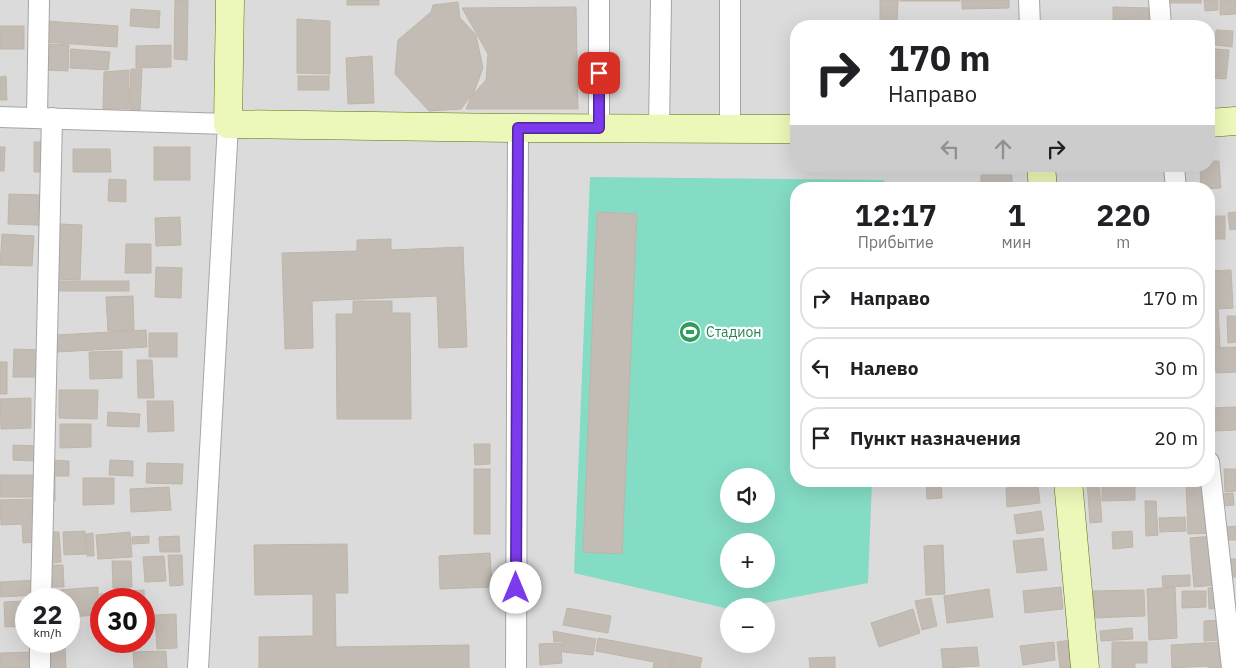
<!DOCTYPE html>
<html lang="ru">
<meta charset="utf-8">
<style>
body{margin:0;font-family:"IBM Plex Sans",sans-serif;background:#f2f2f2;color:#202124;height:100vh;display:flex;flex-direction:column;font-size:19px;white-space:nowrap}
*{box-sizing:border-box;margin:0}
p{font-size:16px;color:#757577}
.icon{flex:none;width:28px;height:28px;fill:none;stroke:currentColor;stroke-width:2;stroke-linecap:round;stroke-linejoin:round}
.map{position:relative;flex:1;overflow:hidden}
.side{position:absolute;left:790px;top:182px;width:425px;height:305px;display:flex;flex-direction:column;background:#fff;border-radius:20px;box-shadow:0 5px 20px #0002}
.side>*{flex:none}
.banner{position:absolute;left:790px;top:20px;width:425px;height:152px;border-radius:20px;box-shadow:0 5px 20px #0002;background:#fff;color:#202124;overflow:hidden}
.controls{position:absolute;left:720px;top:468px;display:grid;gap:10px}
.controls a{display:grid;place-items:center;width:55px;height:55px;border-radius:50%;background:#fff;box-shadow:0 5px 20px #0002;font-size:25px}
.speed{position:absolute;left:15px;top:588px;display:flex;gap:10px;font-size:25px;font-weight:700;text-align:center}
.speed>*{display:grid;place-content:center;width:65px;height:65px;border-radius:50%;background:#fff;box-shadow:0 5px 20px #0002;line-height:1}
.speed small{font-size:12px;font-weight:400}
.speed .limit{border:8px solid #d22;background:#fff;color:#111}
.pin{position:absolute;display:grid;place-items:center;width:42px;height:42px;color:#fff;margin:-21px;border-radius:10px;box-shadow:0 2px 8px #0006}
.me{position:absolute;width:55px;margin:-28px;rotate:0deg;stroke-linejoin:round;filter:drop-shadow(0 0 4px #0008)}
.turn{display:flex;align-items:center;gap:18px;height:105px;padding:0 15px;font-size:22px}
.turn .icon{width:65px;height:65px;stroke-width:2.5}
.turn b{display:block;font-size:35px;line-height:42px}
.lanes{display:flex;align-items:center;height:48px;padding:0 15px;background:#0003;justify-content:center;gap:25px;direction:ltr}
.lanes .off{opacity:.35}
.eta{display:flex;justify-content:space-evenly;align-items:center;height:85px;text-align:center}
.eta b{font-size:30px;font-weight:800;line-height:35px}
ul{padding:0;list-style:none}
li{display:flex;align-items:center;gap:15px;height:62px;margin:0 10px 8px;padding:0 5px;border:2px solid #e0e0e0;border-radius:20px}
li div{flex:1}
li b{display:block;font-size:19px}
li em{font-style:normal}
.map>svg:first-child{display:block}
</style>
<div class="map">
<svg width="1236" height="668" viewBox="0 0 1236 668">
<rect width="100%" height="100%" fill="#efece4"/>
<path fill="#dcdbdb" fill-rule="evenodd" d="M0 0H1236V668H0ZM796 26H1209V166H796ZM796 189H1209V481H796ZM729 476H766V514H729ZM729 541H766V579H729ZM26 599H69V641H26ZM101 599H144V641H101ZM729 606H766V644H729Z"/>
<path fill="#84dcc5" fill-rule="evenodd" d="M590 177 884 180V189H796V481H872L868 583 749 606H729V609L574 573ZM729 476H766V514H729ZM729 541H766V579H729Z"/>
<g fill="#c3bcb4" stroke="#c0b5a7">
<path d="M175 0H188L187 60 174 59Z"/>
<rect x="347" y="0" width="32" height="5"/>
<path d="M880 0H898L897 24H880Z"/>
<rect x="900" y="0" width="60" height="1"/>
<path d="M962 0H1009V8L962 9Z"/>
<rect x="1165" y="0" width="36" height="3"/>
<path d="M1204 0H1218V10L1205 11Z"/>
<path d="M1220 0H1236V14L1220 15Z"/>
<path d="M458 2 460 18 476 35 483 68 474 92 461 109 429 111 395 74 398 40 431 12 433 5Z"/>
<path d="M576 7 578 109H466L471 97 486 80 488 54 462 8Z"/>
<path d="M1113 7 1149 8V21L1113 20Z"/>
<path d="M131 9 160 11 159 28 130 26Z"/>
<path d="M297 19 330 21V74L297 73Z"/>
<path d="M46 21 118 26 117 47 44 42Z"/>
<rect x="0" y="26" width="24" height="23"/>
<path d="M1216 30 1233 31 1232 47 1215 45Z"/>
<path d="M46 44 69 45 68 71 45 70Z"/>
<path d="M171 45V67L136 68V46Z"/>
<path d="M71 49 110 52 108 70 70 68Z"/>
<path d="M1215 49 1229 50 1226 79 1212 78Z"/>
<path d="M372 56 374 103 348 104 346 58Z"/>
<path d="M131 69H142L140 110 129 109Z"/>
<path d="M129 70 128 109H103L104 72Z"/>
<path d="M6 76 7 100H0V77Z"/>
<rect x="298" y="76" width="31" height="14"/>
<path d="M34 142H49L48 172H34Z"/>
<path d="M0 147H5L4 171H0Z"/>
<rect x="154" y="147" width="36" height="33"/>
<path d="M73 149H110L111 172H73Z"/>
<path d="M1209 161H1219L1221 188 1201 189 1200 166H1209Z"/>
<path d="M981 175H1012V189H1002L1003 185 981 184Z"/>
<path d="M109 179 126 180V202L108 201Z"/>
<path d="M9 194 41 195 40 225 8 224Z"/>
<path d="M597 212 637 214 622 554 583 552Z"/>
<path d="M1236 212V229L1230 230 1228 213Z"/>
<rect x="1209" y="216" width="16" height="23"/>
<path d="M180 217 181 245 156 246 155 218Z"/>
<path d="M60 224 82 225 80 280 58 279Z"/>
<path d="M2 234 34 236 32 266 0 265Z"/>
<path d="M391 239V250L463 247 467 347 439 348 437 296 312 301 313 348 285 349 282 253 357 251V240Z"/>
<path d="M126 244H151V273H125Z"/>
<path d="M156 267 182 268 181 298 155 297Z"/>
<path d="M1231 270 1233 308 1218 309 1220 347 1209 348V271Z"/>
<rect x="57" y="281" width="72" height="10"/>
<path d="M133 296 134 330 108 331 106 297Z"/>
<path d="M353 301H392V313H410L411 419H337L336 314H353Z"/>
<path d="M1227 316H1236V342L1228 343Z"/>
<path d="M146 330 147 347 57 352V335Z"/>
<rect x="149" y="333" width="28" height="24"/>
<path d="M1236 347V372L1216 373 1214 348Z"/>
<path d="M14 349 39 350 38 377H13Z"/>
<path d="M122 351V378L90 379 89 352Z"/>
<path d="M137 360H152L154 398H138Z"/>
<rect x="0" y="362" width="7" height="32"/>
<path d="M59 390H98L97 419 59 418Z"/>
<path d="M31 398V428L1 429 0 399Z"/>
<path d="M147 401H173L174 431 148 432Z"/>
<path d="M1236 407V430L1212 431 1211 408Z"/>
<path d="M108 412 140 414 139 427 107 426Z"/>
<path d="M60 424H91V447L60 448Z"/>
<path d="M474 444H490V464L475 465Z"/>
<path d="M13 445 38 446 37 461 13 460Z"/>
<path d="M52 460 69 461V476H55V501H51Z"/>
<path d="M110 460 133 461V476L109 475Z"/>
<path d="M147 463 183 464 182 484 146 483Z"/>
<rect x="474" y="469" width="16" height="65"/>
<path d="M1224 469H1236V491L1225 492Z"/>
<rect x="0" y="475" width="36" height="22"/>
<path d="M83 478H114V504L83 505Z"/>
<path d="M926 481H941L942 498 927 499Z"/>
<path d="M1087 481H1099L1102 522 1090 523Z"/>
<path d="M1102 481H1135V500L1102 501Z"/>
<path d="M1209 481 1211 533 1188 534 1186 482Z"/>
<path d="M1038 485 1040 503 1007 507 1006 488Z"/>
<path d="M169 487 171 510 131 512 130 489Z"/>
<path d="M1233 493 1234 505 1222 506 1221 494Z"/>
<path d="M36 499 37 542 23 543 22 524 1 525 0 500Z"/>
<path d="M1145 501H1156L1158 535 1146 536Z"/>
<path d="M1041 511 1044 530 1017 534 1014 515Z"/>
<path d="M1185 517 1186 531 1160 532 1159 518Z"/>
<path d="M1236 526V540H1227L1226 527Z"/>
<path d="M85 531 86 554 64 555 63 532Z"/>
<path d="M1132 531 1133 547 1113 549 1112 532Z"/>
<path d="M50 532H59L61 562 51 563Z"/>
<path d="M130 532 132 557 98 559 96 535Z"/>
<path d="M93 533 94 556H87L86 534Z"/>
<path d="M149 536V543L132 544V537Z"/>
<path d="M179 536 180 552H160L159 537Z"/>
<path d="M1213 536 1217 585 1194 587 1190 538Z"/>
<path d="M1043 538 1047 570 1017 573 1013 541Z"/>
<path d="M347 544 348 593H335L336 647 469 645V668H259V637L313 636V594L255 595 254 545Z"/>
<path d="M943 545 945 594 926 595 924 546Z"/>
<path d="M490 553 492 587 440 589 439 556Z"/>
<path d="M168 555H182L183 585 170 586Z"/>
<path d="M164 556 166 581 145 582 143 557Z"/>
<path d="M1231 559H1236V577H1233Z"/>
<path d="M112 561H131L132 587 113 588Z"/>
<path d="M50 565H63L64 587H51Z"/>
<path d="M1190 575V586L1163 587 1162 576Z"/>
<path d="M36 580 37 595 0 597V582Z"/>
<path d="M98 587 99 615 69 617V599H60V590Z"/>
<path d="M1061 587 1063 609 1025 613 1023 591Z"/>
<path d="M1175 587 1177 638 1149 640 1147 589Z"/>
<path d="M1220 587 1221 608 1209 609 1208 588Z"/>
<path d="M989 589 993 617 947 623 944 596Z"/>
<path d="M144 590 145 615H144V599H132L131 591Z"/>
<path d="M1144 590 1145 616 1094 618 1093 591Z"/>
<path d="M1182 591H1206V607L1182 608Z"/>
<path d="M128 593V599H101V603L100 594Z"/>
<path d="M931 598 937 626 922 630 915 601Z"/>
<path d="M25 601 26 626 5 627 4 602Z"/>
<path d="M567 608 611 616 608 633 563 625Z"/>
<path d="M913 609 920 633 879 647 871 623Z"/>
<path d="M176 614 177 648 157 649 155 615Z"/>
<path d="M1222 620 1223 640 1204 641V621Z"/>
<path d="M1132 628 1133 639 1101 641 1100 631Z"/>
<path d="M553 631 596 639 593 655 563 652 562 641 554 642Z"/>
<path d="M598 638 673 652 670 668H653L654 662 596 651Z"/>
<path d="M1072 640 1075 668H1060L1057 642Z"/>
<path d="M1054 642 1055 660 1023 665 1020 646Z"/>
<path d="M1112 642H1147V663H1135V668H1112Z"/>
<path d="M1223 642 1225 668H1208V666L1172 668 1171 645Z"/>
<path d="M561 643 562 663 540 665 539 644Z"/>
<path d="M65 647 66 668H50L49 648Z"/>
<path d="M977 647 979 666 943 668 941 649Z"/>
<path d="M166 651 167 668H134L133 652Z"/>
<path d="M34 652V667L0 668V653Z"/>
<path d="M674 652 702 658 700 668H671Z"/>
<path d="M835 657V668H810L809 658Z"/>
</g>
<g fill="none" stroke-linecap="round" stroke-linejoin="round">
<g stroke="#a5a5a5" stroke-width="22">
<g id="street">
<path d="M730 0V129"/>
<path d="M1029 0 1030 26"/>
<path d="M1159 0 1161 26"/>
<path d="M0 117 228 124 198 668"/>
<path d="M37 117 39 0"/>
<path d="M599 128V0"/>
<path d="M659 128 661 0"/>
<path d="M1174 166 1176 189"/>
<path d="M1209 462 1232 668"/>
<path d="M41 599 52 118"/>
<path d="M40 668V641"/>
<path d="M516 668 518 128"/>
</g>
</g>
<g stroke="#587208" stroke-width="29">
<g id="secondary">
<path d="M230 0 228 124 518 128 796 129"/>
<path d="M1209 123 1236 121"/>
<path d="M1041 166 1043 189"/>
<path d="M1068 481 1085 668"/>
</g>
</g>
<use href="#street" stroke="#fff" stroke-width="20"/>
<use href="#secondary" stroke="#ecf8b9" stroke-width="28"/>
</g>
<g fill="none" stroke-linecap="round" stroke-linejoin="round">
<g stroke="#51269a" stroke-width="12">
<path id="route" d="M516 588 518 128H599V73"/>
</g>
<use href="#route" stroke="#7c3aed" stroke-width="9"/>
</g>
<defs>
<g id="stadium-disc" transform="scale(1.125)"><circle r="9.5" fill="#2e9e5b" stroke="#fff"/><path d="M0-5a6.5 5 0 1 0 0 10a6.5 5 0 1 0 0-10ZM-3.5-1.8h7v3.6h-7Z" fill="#fff"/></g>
</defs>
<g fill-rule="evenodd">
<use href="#stadium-disc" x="690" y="332"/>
</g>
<g text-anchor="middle" stroke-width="4.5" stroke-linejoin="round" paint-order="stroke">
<g font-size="14" fill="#27864d" stroke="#fff" text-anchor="start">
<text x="706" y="337">Стадион</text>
</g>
</g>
</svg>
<div class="controls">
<a><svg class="icon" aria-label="sound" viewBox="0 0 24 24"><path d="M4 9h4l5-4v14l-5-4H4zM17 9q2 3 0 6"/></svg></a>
<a>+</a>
<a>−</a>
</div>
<div class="speed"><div>22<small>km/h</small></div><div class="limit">30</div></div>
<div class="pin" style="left:599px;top:73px;background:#d93025"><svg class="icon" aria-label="arrive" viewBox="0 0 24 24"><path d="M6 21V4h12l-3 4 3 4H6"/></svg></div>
<svg class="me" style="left:516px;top:588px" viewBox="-20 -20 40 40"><circle r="19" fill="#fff"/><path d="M0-13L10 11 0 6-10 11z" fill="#7c3aed"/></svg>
<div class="banner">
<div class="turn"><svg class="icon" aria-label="right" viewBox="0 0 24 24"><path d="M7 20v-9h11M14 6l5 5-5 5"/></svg><div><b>170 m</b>Направо</div></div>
<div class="lanes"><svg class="icon off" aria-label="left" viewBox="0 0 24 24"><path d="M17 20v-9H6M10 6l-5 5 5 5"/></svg><svg class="icon off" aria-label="ahead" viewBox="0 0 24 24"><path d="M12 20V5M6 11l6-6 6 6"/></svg><svg class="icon" aria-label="right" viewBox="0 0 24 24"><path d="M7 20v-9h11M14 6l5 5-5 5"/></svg></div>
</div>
<section class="side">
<div class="eta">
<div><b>12:17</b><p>Прибытие</p></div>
<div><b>1</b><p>мин</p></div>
<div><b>220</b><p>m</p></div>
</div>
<ul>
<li><svg class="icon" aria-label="right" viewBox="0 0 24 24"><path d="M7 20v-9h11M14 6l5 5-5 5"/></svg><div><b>Направо</b></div><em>170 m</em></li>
<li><svg class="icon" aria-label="left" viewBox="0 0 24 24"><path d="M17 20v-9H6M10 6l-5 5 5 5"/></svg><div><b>Налево</b></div><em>30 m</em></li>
<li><svg class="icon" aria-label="arrive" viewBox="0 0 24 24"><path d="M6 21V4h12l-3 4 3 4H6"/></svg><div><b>Пункт назначения</b></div><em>20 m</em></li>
</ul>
</section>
</div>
